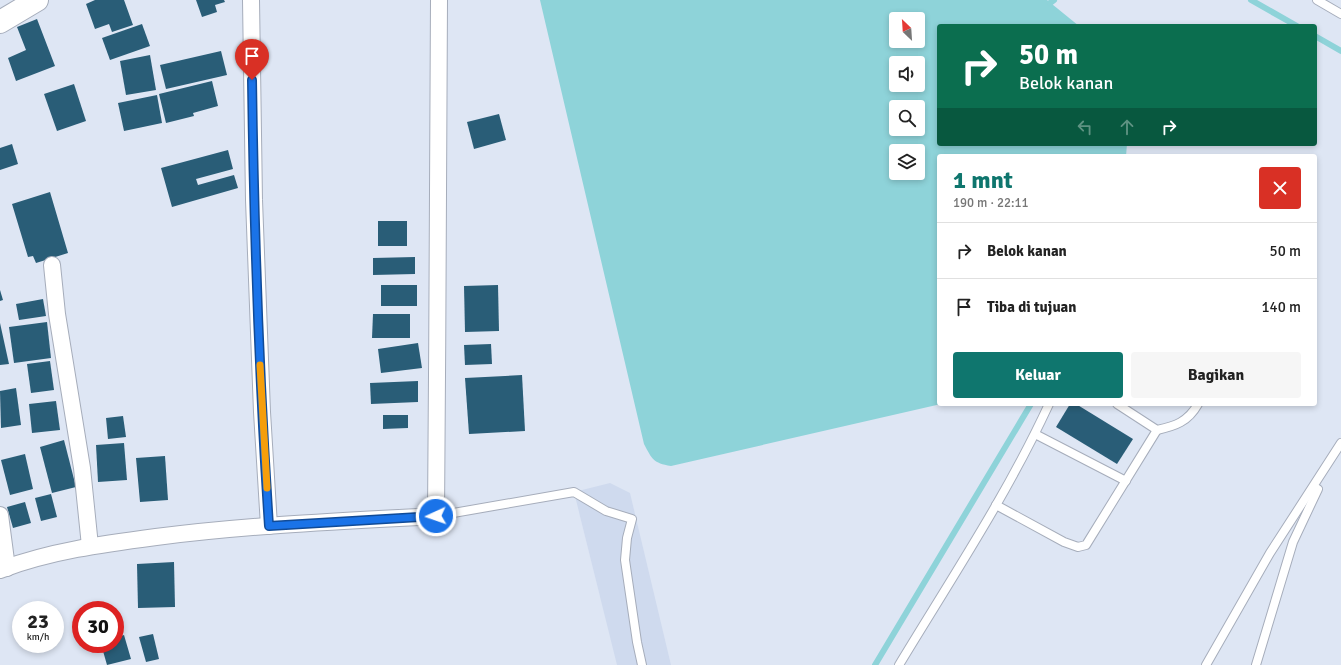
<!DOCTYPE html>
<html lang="id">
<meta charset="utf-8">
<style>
body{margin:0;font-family:Signika,sans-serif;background:#f6f6f6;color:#222;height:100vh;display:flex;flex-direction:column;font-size:15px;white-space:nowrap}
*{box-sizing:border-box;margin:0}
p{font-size:13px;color:#767676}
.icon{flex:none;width:22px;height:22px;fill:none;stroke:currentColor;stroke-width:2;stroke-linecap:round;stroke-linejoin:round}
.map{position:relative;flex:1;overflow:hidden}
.drawer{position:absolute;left:937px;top:154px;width:380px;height:252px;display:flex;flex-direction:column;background:#fff;border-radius:4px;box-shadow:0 2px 6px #0003}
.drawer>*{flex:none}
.hud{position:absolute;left:937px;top:24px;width:380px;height:122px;border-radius:4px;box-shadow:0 2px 6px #0003;background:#0b6e4f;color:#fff;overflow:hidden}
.needle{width:26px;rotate:335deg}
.fabs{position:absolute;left:889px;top:12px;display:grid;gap:8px}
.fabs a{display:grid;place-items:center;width:36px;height:36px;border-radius:4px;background:#fff;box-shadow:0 2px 6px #0003;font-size:20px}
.speed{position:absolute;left:12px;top:601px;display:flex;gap:8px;font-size:20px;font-weight:700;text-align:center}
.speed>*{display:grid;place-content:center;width:52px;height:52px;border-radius:50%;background:#fff;box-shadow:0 2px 6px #0003;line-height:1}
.speed small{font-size:10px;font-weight:400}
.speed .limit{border:6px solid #d22;background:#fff;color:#111}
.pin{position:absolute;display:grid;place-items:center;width:34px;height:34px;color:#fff;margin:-41px -17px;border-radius:50% 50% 50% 0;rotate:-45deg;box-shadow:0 0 4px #0007}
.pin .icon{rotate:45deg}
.me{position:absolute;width:44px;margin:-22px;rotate:267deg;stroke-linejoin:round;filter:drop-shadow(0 0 3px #0008)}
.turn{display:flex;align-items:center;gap:14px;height:84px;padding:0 16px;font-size:18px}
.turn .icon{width:52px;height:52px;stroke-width:2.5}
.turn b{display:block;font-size:28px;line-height:34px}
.lanes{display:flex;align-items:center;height:38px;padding:0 16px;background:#0003;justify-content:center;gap:20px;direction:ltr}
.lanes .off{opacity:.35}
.round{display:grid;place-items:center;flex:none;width:42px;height:42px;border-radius:4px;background:#f6f6f6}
.summary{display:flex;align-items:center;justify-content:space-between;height:68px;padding:0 16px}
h1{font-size:24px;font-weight:700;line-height:30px;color:#0f766e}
.button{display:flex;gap:8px;margin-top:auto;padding:8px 16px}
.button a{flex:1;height:46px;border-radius:4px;background:#0f766e;color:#fff;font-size:16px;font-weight:700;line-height:46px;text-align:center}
.button a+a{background:#f6f6f6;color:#222}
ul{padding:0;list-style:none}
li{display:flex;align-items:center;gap:12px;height:56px;padding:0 16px;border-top:1px solid #e0e0e0}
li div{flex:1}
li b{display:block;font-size:15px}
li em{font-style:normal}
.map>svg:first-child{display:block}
</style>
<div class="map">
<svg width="1341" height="665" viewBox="0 0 1341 665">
<rect width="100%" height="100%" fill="#dee6f4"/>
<path fill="#cfdaee" d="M610 483 630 493 671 665H617L574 492Z"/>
<path fill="#8ed3d9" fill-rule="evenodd" d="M540 0H1047L1079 26H939V144H1127L1126 156H939V404H941L671 466C653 463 652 459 644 444ZM896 19H918V41H896ZM896 63H918V85H896ZM896 107H918V129H896ZM896 151H918V173H896Z"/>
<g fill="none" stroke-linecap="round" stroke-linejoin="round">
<g stroke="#8ed3d9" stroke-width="6">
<path d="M1251 0 1297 26"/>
<path d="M1050 3 1054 0"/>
<path d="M1315 36 1341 51"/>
<path d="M875 665 1031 404"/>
</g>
</g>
<g fill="#295d77">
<path d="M95 0H124L133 25 112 32 109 24 95 29 86 4Z"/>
<path d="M196 0H224L225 2 215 5 217 12 202 17Z"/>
<path d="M37 19 55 66 16 81 8 58 26 50 17 27Z"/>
<path d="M142 24 150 46 110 60 102 38Z"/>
<path d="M221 51 227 75 166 89 160 65Z"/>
<path d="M150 55 156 90 126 95 120 61Z"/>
<path d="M212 81 218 106 193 113 194 116 166 123 159 94Z"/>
<path d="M74 84 86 121 57 131 44 94Z"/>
<path d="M157 95 162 123 124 131 118 103Z"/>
<path d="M499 114 506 140 474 149 467 122Z"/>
<path d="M12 144 18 164 0 170V148Z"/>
<path d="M228 150 233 169 196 179 198 185 234 175 238 188 172 207 161 168Z"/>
<path d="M50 192 68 253 36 263 33 256 28 257 12 204Z"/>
<rect x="378" y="221" width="29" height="25"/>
<path d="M415 257V274L373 275V258Z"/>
<rect x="381" y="285" width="36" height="21"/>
<path d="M498 285 499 331 465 332 464 286Z"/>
<path d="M0 290 3 300 0 301Z"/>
<path d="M43 299 46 316 19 320 16 304Z"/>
<path d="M373 314H410V338H372Z"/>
<path d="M47 322 51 358 14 363 9 327Z"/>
<path d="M0 323 9 364 0 365Z"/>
<path d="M418 343 422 368 381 373 378 349Z"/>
<path d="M491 344 492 364 465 365 464 345Z"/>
<path d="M50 361 54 390 31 393 27 364Z"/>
<path d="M522 375 525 431 469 434 465 378Z"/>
<path d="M418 381V402L371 404 370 383Z"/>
<path d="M16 388 21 425 1 428 0 391Z"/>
<path d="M56 401 60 430 32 433 29 404Z"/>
<path d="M1070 404H1076L1133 439 1117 464 1056 427Z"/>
<path d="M383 415H408V428L383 429Z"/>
<path d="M123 416 126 437 108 439 106 418Z"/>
<path d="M64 440 76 487 52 493 40 447Z"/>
<path d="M124 443 127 480 98 482 96 445Z"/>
<path d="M25 454 33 489 10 495 1 460Z"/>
<path d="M165 456 168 500 140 502 136 458Z"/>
<path d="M51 494 57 517 41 521 35 498Z"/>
<path d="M25 502 31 523 13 528 7 507Z"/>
<path d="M174 562 175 607 138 608 137 564Z"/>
<path d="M153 634 159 659 146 662 139 637Z"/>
<path d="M124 635 131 659 107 665 101 644H115V638Z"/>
</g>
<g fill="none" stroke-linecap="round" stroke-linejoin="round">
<g stroke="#a6adbb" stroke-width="10">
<g id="lane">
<path d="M1317 0 1341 14"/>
<path d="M1117 404 1157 430C1175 426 1188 422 1198 404"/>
<path d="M1035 434 1126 481"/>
<path d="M996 505 1064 542 1078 547 1086 545 1157 430"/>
<path d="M436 516 574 492 606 511 632 519 627 538 625 560 637 642 642 665"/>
<path d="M899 665C951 579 1007 495 1049 404"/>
<path d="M1206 665 1270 553 1341 443"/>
<path d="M1256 665 1293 542 1318 489"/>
</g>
</g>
<g stroke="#a6adbb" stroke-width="18">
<g id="street">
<path d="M251 0 254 200 262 412 269 526"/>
<path d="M52 265 57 314 82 468 90 546"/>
<path d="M0 515 7 568"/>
<path d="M0 570C50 551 103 544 156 537 249 525 343 521 436 516 437 344 439 172 439 0"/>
</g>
</g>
<g stroke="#a6adbb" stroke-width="24">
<path id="secondary" d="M0 22 37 0"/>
</g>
<use href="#lane" stroke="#fff" stroke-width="8"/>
<use href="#street" stroke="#fff" stroke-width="16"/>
<use href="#secondary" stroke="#fff" stroke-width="22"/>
</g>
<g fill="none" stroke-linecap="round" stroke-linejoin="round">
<g stroke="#114b97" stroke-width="10">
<path id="route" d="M252 80C254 228 259 377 269 526L436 516"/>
</g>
<use href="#route" stroke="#1a73e8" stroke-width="7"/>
<path stroke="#f59e0b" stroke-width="7" d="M260 365 267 488"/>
</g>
</svg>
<div class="fabs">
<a><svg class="needle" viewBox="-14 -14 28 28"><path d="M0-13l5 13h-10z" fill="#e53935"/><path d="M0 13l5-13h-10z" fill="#767676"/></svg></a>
<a><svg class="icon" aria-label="sound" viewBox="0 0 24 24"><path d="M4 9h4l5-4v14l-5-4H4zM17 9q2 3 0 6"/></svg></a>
<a><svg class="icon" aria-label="search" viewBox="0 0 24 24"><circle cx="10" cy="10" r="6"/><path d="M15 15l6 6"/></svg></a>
<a><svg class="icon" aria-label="layers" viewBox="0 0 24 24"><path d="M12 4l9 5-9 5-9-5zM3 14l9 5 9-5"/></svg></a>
</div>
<div class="speed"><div>23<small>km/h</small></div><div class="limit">30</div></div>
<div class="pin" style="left:252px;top:80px;background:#d93025"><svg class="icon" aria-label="arrive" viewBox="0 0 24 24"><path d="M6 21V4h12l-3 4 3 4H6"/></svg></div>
<svg class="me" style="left:436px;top:516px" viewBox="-20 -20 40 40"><circle r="17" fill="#1a73e8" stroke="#fff" stroke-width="3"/><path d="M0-11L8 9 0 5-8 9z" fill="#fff"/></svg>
<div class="hud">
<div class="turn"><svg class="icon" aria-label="right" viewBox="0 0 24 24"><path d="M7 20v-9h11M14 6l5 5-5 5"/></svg><div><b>50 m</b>Belok kanan</div></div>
<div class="lanes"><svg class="icon off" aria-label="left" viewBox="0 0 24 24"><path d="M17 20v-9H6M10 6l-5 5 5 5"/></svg><svg class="icon off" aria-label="ahead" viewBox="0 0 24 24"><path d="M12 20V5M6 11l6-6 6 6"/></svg><svg class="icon" aria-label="right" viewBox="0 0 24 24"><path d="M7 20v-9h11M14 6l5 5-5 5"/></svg></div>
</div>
<section class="drawer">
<div class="summary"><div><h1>1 mnt</h1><p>190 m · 22:11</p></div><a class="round" style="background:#d93025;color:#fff"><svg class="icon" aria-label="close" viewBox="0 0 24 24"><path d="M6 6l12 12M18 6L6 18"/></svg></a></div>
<ul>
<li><svg class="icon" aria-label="right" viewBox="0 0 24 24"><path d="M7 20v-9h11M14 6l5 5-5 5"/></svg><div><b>Belok kanan</b></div><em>50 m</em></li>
<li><svg class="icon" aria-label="arrive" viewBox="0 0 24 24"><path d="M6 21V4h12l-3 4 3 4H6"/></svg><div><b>Tiba di tujuan</b></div><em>140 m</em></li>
</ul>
<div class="button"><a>Keluar</a><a>Bagikan</a></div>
</section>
</div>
